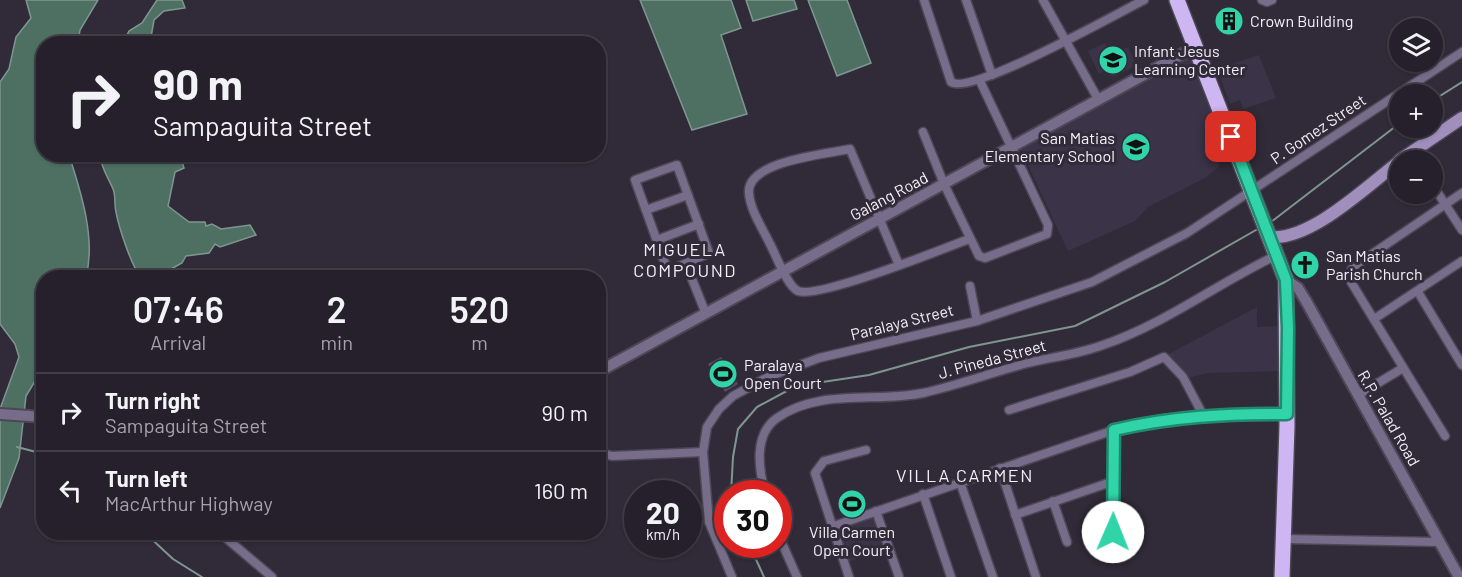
<!DOCTYPE html>
<meta charset="utf-8">
<style>
body{margin:0;font-family:Barlow,sans-serif;background:#2d2833;color:#f1f3f6;height:100vh;display:flex;flex-direction:column;font-size:22px;white-space:nowrap}
*{box-sizing:border-box;margin:0}
p{font-size:20px;color:#a3a3a9}
.icon{flex:none;width:33px;height:33px;fill:none;stroke:currentColor;stroke-width:2;stroke-linecap:round;stroke-linejoin:round}
.map{position:relative;flex:1;overflow:hidden}
.details{position:absolute;left:36px;top:270px;width:570px;height:270px;display:flex;flex-direction:column;background:#25202b;border-radius:24px;box-shadow:0 2px 4px #0004,0 0 0 2px #423e47}
.details>*{flex:none}
.banner{position:absolute;left:36px;top:36px;width:570px;height:126px;border-radius:24px;box-shadow:0 2px 4px #0004,0 0 0 2px #423e47;background:#25202b;color:#f1f3f6;overflow:hidden}
.fabs{position:absolute;left:1389px;top:18px;display:grid;gap:12px}
.fabs a{display:grid;place-items:center;width:54px;height:54px;border-radius:50%;background:#25202b;box-shadow:0 2px 4px #0004,0 0 0 2px #423e47;font-size:30px}
.speed{position:absolute;left:624px;top:480px;display:flex;gap:12px;font-size:30px;font-weight:700;text-align:center}
.speed>*{display:grid;place-content:center;width:78px;height:78px;border-radius:50%;background:#25202b;box-shadow:0 2px 4px #0004,0 0 0 2px #423e47;line-height:1}
.speed small{font-size:15px;font-weight:400}
.speed .limit{border:9px solid #d22;background:#fff;color:#111}
.pin{position:absolute;display:grid;place-items:center;width:51px;height:51px;color:#fff;margin:-26px;border-radius:12px;box-shadow:0 3px 9px #0006}
.me{position:absolute;width:66px;margin:-33px;rotate:1deg;stroke-linejoin:round;filter:drop-shadow(0 0 4px #0008)}
.turn{display:flex;align-items:center;gap:21px;height:126px;padding:0 18px;font-size:27px}
.turn .icon{width:78px;height:78px;stroke-width:2.5}
.turn b{display:block;font-size:42px;line-height:51px}
.eta{display:flex;justify-content:space-evenly;align-items:center;height:102px;text-align:center}
.eta b{font-size:36px;font-weight:600;line-height:42px}
ul{padding:0;list-style:none}
li{display:flex;align-items:center;gap:18px;height:78px;padding:0 18px;border-top:2px solid #423e47}
li div{flex:1}
li b{display:block;font-size:22px}
li em{font-style:normal}
.map>svg:first-child{display:block}
</style>
<div class="map">
<svg width="1462" height="577" viewBox="0 0 1462 577">
<rect width="100%" height="100%" fill="#312b39"/>
<g fill="#3b3347">
<path d="M1105 43 1110 55 1128 47 1137 66 1112 77 1108 69 1099 74 1088 51Z"/>
<path d="M1259 55 1276 98 1243 109 1240 100 1230 104 1217 69Z"/>
<path d="M1187 58H1192L1224 139 1212 145 1220 166 1205 178 1148 207 1135 221 1068 251 1020 148Z"/>
<path d="M1257 307V327L1279 326 1278 371 1207 373 1184 379 1169 354Z"/>
<path d="M876 516 887 549 848 562 836 530Z"/>
</g>
<path fill="#554a65" d="M721 357 738 384 725 392 708 364Z"/>
<g fill="#4d7063" stroke="#7f9690" stroke-width="1.5">
<path d="M26 0H98L80 30 78 43 44 44V154L69 155C81 192 96 239 86 277L44 278 43 368 26 396 19 458 0 508V409L19 357 15 344 0 324V82L9 69 16 37 31 18Z"/>
<path d="M157 0H182L185 8 164 11 154 20 150 43H123L129 31 142 23Z"/>
<path d="M640 0H731L741 28 721 35 747 114 692 130Z"/>
<path d="M746 0H794L797 9 753 21Z"/>
<path d="M808 0H847L871 63 837 76Z"/>
<path d="M100 155H165L172 161H182L184 168 175 172 168 206 189 222H205L206 226 212 224 221 229 250 225 256 235 220 247 215 244 209 253 186 256 182 263 171 269 172 277H141C132 268 119 228 116 212 114 204 116 196 113 189 108 177 101 168 100 155Z"/>
</g>
<g fill="none" stroke-linecap="round" stroke-linejoin="round">
<g stroke="#7f9690" stroke-width="2">
<path d="M1432 101 1462 82"/>
<path d="M1271 222 1400 123"/>
<path d="M17 447 44 454"/>
<path d="M731 494 733 457 738 429 757 407 796 386 869 375 969 347 1075 326 1165 282 1256 230"/>
<path d="M144 532 173 559 202 577"/>
<path d="M749 544 764 577"/>
</g>
<g stroke="#4c4754" stroke-width="11">
<g id="minor">
<path d="M924 0 951 82C971 96 1116 14 1144 0"/>
<path d="M966 0 992 75"/>
<path d="M1043 0 1098 99"/>
<path d="M1262 0 1267 2 1272 0"/>
<path d="M923 132 944 184 979 256 985 258 1047 234 1048 225 980 81"/>
<path d="M677 165 709 253 673 269 666 266 635 180Z"/>
<path d="M1432 184 1462 230"/>
<path d="M646 210 688 195"/>
<path d="M657 240 699 224"/>
<path d="M686 264 706 314"/>
<path d="M899 265 850 149C827 154 746 161 749 193 750 210 763 229 770 244 776 255 787 286 798 291 818 299 943 249 969 239"/>
<path d="M970 286 977 321"/>
<path d="M1418 292 1462 365"/>
<path d="M1374 319 1462 261"/>
<path d="M1358 395 1403 368"/>
<path d="M1009 410 1130 372 1164 357 1183 377 1203 415"/>
<path d="M1445 436 1348 277 1353 267 1462 193"/>
<path d="M598 452 612 456 703 452"/>
<path d="M1000 468 1036 577"/>
<path d="M960 482 993 577"/>
<path d="M765 494C759 469 753 435 777 418 820 388 876 403 923 393 959 385 993 372 1028 363 1053 357 1079 354 1103 345 1165 324 1218 283 1277 255"/>
<path d="M923 494 951 577"/>
<path d="M1053 501 1067 542"/>
<path d="M876 511 899 577"/>
<path d="M1015 515 1114 481"/>
<path d="M831 527 1114 430 1163 419 1203 415 1287 414"/>
<path d="M219 532 272 577"/>
<path d="M1113 532 1114 430"/>
<path d="M778 534 797 577"/>
<path d="M1285 539 1440 542"/>
<path d="M732 577 709 522 703 452 707 427 719 409 733 396 768 377 819 358 977 321 1092 282 1187 233 1462 52"/>
<path d="M849 577 815 473 824 461 866 450"/>
</g>
</g>
<g stroke="#4c4754" stroke-width="14">
<g id="tertiary">
<path d="M1286 280 1298 288 1306 301 1459 577"/>
<path d="M598 372 1195 47"/>
<path d="M0 414 44 417"/>
</g>
</g>
<g stroke="#4c4754" stroke-width="15">
<g id="secondary">
<path d="M1400 160 1462 118"/>
<path d="M1270 237C1311 241 1368 185 1400 161"/>
</g>
</g>
<g stroke="#4c4754" stroke-width="18">
<path id="trunk" d="M1177 0 1286 280 1287 426 1282 577"/>
</g>
<use href="#minor" stroke="#776c89" stroke-width="8"/>
<use href="#tertiary" stroke="#776c89" stroke-width="10"/>
<use href="#secondary" stroke="#a08ebd" stroke-width="12"/>
<use href="#trunk" stroke="#cdb6f2" stroke-width="15"/>
</g>
<g fill="none" stroke-linecap="round" stroke-linejoin="round">
<g stroke="#208a6e" stroke-width="15">
<path id="route" d="M1113 532 1114 430C1175 416 1225 414 1287 414L1288 328 1286 280 1231 137"/>
</g>
<use href="#route" stroke="#31d4a9" stroke-width="10"/>
</g>
<defs>
<g id="building-disc" transform="scale(1.5)"><circle r="9.5" fill="#31d4a9" stroke="#312b39"/><path d="M-4-6H4V6H1V3H-1V6H-4ZM-2.5-4.3h1.7v1.8h-1.7ZM.8-4.3h1.7v1.8H.8ZM-2.5-1h1.7V.8h-1.7ZM.8-1h1.7V.8H.8Z" fill="#111"/></g>
<g id="school-disc" transform="scale(1.5)"><circle r="9.5" fill="#31d4a9" stroke="#312b39"/><path d="M0-5L7-2L0 1L-7-2ZM-4 1L0 2.5L4 1V4Q0 6-4 4Z" fill="#111"/></g>
<g id="church-disc" transform="scale(1.5)"><circle r="9.5" fill="#31d4a9" stroke="#312b39"/><path d="M-1.2-6h2.4v3.5h3.3v2.4h-3.3V6h-2.4V-.1h-3.3v-2.4h3.3Z" fill="#111"/></g>
<g id="stadium-disc" transform="scale(1.5)"><circle r="9.5" fill="#31d4a9" stroke="#312b39"/><path d="M0-5a6.5 5 0 1 0 0 10a6.5 5 0 1 0 0-10ZM-3.5-1.8h7v3.6h-7Z" fill="#111"/></g>
</defs>
<g fill-rule="evenodd">
<use href="#building-disc" x="1229" y="21"/>
<use href="#school-disc" x="1113" y="60"/>
<use href="#school-disc" x="1136" y="147"/>
<use href="#church-disc" x="1305" y="265"/>
<use href="#stadium-disc" x="723" y="374"/>
<use href="#stadium-disc" x="852" y="504"/>
</g>
<g text-anchor="middle" stroke-width="6" stroke-linejoin="round" paint-order="stroke">
<g font-size="16" fill="#f4f0fa" stroke="#312b39" text-anchor="start">
<text x="1250" y="27">Crown Building</text>
<text x="1134" y="57">Infant Jesus<tspan x="1134" dy="18">Learning Center</tspan></text>
<text x="1115" y="144" text-anchor="end">San Matias<tspan x="1115" dy="18">Elementary School</tspan></text>
<text x="1326" y="262">San Matias<tspan x="1326" dy="18">Parish Church</tspan></text>
<text x="744" y="371">Paralaya<tspan x="744" dy="18">Open Court</tspan></text>
<text x="852" y="538" text-anchor="middle">Villa Carmen<tspan x="852" dy="18">Open Court</tspan></text>
</g>
<g font-size="16" fill="#f4f0fa" stroke="#312b39">
<text transform="translate(1318 129) rotate(-34)" y="6">P. Gomez Street</text>
<text transform="translate(889 196) rotate(-28)" y="6">Galang Road</text>
<text transform="translate(902 322) rotate(-14)" y="6">Paralaya Street</text>
<text transform="translate(992 359) rotate(-15)" y="6">J. Pineda Street</text>
<text transform="translate(1389 418) rotate(60)" y="6">R.P. Palad Road</text>
</g>
<g font-size="18" letter-spacing="1.5" fill="#f4f0fa" stroke="#312b39">
<text x="685" y="256">MIGUELA<tspan x="685" dy="21">COMPOUND</tspan></text>
<text x="965" y="482">VILLA CARMEN</text>
</g>
</g>
</svg>
<div class="fabs">
<a><svg class="icon" aria-label="layers" viewBox="0 0 24 24"><path d="M12 4l9 5-9 5-9-5zM3 14l9 5 9-5"/></svg></a>
<a>+</a>
<a>−</a>
</div>
<div class="speed"><div>20<small>km/h</small></div><div class="limit">30</div></div>
<div class="pin" style="left:1231px;top:137px;background:#d93025"><svg class="icon" aria-label="arrive" viewBox="0 0 24 24"><path d="M6 21V4h12l-3 4 3 4H6"/></svg></div>
<svg class="me" style="left:1113px;top:532px" viewBox="-20 -20 40 40"><circle r="19" fill="#fff"/><path d="M0-13L10 11 0 6-10 11z" fill="#31d4a9"/></svg>
<div class="banner">
<div class="turn"><svg class="icon" aria-label="right" viewBox="0 0 24 24"><path d="M7 20v-9h11M14 6l5 5-5 5"/></svg><div><b>90 m</b>Sampaguita Street</div></div>
</div>
<section class="details">
<div class="eta">
<div><b>07:46</b><p>Arrival</p></div>
<div><b>2</b><p>min</p></div>
<div><b>520</b><p>m</p></div>
</div>
<ul>
<li><svg class="icon" aria-label="right" viewBox="0 0 24 24"><path d="M7 20v-9h11M14 6l5 5-5 5"/></svg><div><b>Turn right</b><p>Sampaguita Street</p></div><em>90 m</em></li>
<li><svg class="icon" aria-label="left" viewBox="0 0 24 24"><path d="M17 20v-9H6M10 6l-5 5 5 5"/></svg><div><b>Turn left</b><p>MacArthur Highway</p></div><em>160 m</em></li>
</ul>
</section>
</div>
